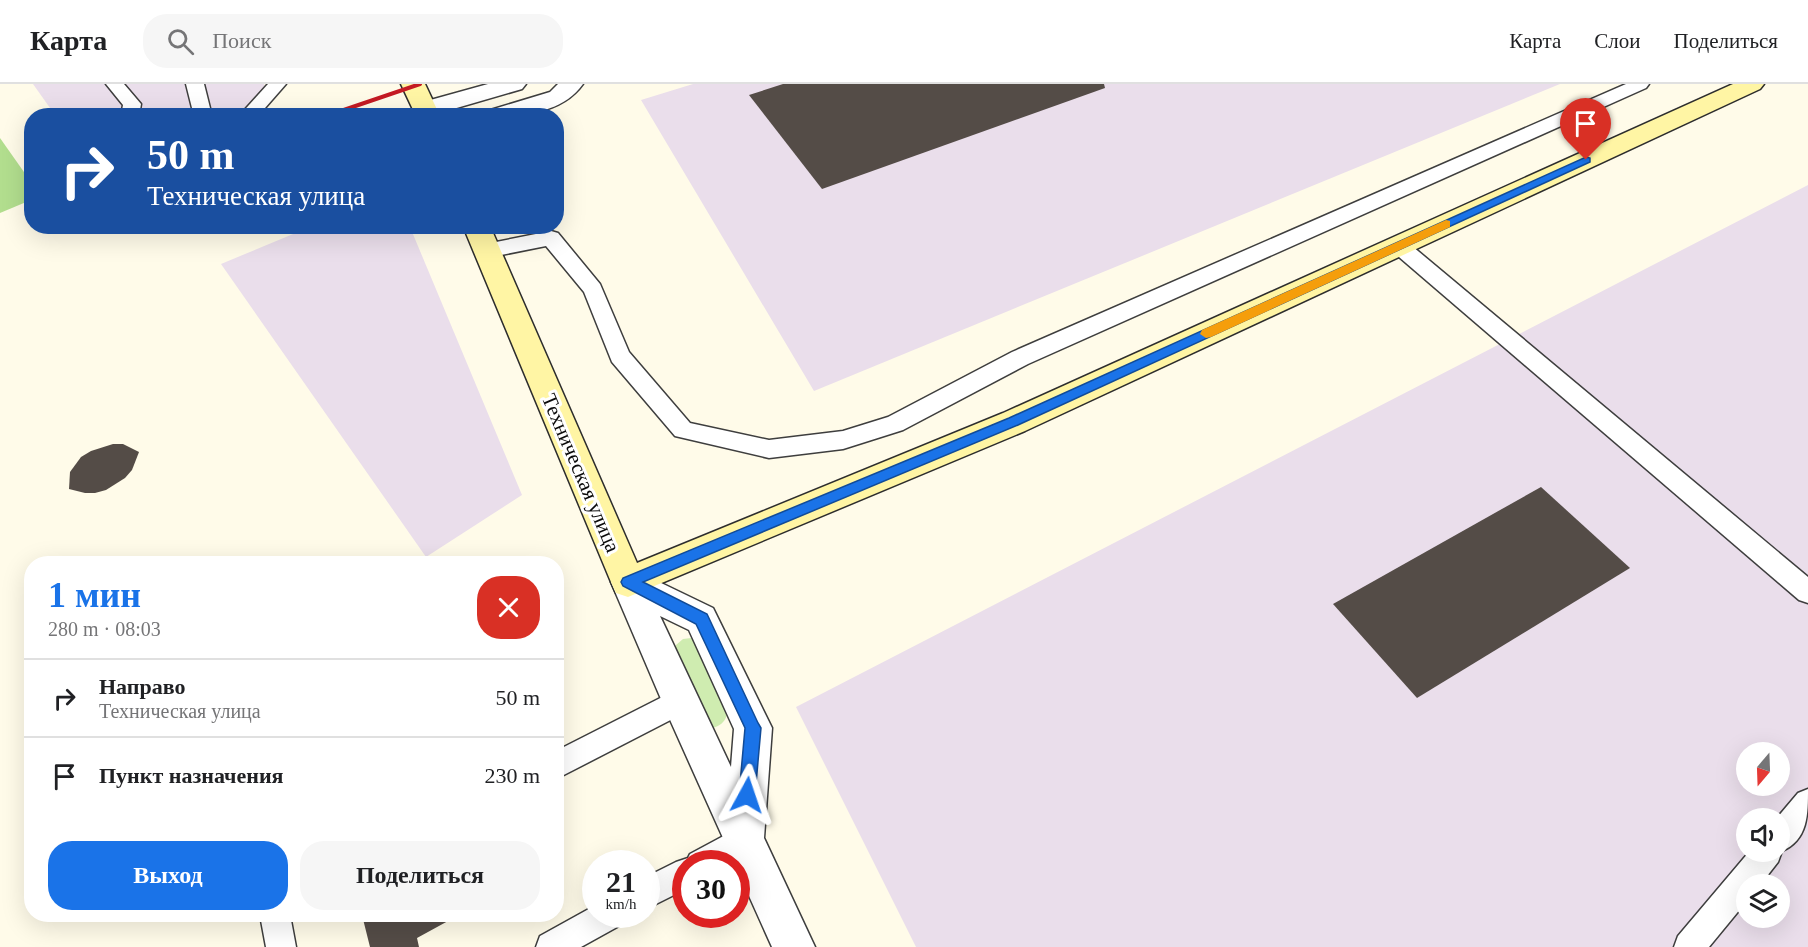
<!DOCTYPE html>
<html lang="ru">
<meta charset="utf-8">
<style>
body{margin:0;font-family:Georgia,serif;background:#f6f6f6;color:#202124;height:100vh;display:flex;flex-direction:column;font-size:22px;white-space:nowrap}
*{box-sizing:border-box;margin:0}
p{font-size:20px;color:#757577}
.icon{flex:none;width:33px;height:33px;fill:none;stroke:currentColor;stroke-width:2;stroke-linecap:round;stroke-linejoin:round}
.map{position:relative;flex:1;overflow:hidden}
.details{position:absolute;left:24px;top:472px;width:540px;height:366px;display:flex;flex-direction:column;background:#fff;border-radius:24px;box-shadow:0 6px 24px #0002}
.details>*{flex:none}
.guide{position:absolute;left:24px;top:24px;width:540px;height:126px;border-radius:24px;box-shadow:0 6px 24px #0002;background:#1a4fa0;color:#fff;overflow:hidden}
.needle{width:39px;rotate:199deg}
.buttons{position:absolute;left:1736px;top:658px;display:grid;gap:12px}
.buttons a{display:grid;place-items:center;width:54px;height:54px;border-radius:50%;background:#fff;box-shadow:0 6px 24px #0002;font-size:30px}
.speed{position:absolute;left:582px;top:766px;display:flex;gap:12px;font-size:30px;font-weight:700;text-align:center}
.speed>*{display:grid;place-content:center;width:78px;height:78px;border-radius:50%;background:#fff;box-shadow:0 6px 24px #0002;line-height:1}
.speed small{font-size:15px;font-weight:400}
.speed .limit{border:9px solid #d22;background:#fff;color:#111}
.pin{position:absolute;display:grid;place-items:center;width:51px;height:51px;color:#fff;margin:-62px -26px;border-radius:50% 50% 50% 0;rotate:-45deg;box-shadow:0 0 6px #0007}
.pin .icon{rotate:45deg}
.me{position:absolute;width:66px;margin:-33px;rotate:5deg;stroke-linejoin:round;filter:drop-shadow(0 0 4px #0008)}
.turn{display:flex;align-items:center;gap:21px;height:126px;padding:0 24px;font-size:27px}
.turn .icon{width:78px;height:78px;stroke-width:2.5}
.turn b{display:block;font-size:42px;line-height:51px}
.round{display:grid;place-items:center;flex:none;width:63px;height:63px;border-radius:24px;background:#f6f6f6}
.head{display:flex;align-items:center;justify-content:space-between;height:102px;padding:0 24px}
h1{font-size:36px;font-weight:600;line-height:45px;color:#1a73e8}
.button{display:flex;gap:12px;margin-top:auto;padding:12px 24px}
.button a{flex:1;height:69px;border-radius:24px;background:#1a73e8;color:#fff;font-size:24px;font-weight:600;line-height:69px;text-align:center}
.button a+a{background:#f6f6f6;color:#202124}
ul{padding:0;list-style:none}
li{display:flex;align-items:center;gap:18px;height:78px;padding:0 24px;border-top:2px solid #e0e0e0}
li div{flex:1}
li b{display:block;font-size:22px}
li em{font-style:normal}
header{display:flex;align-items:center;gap:36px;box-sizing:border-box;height:84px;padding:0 30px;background:#fff;border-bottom:2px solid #e0e0e0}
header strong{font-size:28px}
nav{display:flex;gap:33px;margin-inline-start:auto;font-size:21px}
.search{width:420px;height:54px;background:#f6f6f6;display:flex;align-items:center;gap:15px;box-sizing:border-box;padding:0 21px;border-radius:24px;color:#757577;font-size:22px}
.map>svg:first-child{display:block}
</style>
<header>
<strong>Карта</strong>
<div class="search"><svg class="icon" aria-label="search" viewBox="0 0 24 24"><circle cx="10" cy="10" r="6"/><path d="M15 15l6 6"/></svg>Поиск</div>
<nav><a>Карта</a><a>Слои</a><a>Поделиться</a></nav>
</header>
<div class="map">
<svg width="1808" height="863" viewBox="0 0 1808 863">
<rect width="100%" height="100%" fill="#fffbe9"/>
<g fill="#eadeeb" fill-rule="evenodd">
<path d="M33 0H264L269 17 252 31H55Z"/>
<path d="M693 0H1560L814 307 641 16Z"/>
<path d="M1808 101V863H916L796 623ZM1746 669H1779V702H1746ZM1746 735H1779V768H1746ZM1746 801H1779V834H1746Z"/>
<path d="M310 143H410L522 411 426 473 221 180Z"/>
</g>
<path fill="#cfecb0" d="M691 554 698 557 727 631C724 639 720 642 712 644L675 571 676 561 683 555Z"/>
<path fill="#b2de8e" d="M0 54 31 98V116L0 129Z"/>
<g fill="#544c47">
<path d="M783 0H1104L1105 4 822 105 749 11Z"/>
<path d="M113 360H123L139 368 132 386 125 394 106 406 95 409H85L69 405 70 388 81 373 91 367Z"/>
<path d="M1541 403 1630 484 1417 614 1333 520Z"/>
<path d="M362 831H459L417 854 419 863H370Z"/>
</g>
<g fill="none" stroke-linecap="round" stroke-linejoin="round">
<g stroke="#3e3e3e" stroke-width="3">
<g id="lane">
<path d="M106 0H124L141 20 139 32H121L123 21Z"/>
<path d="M186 0H204L212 32H194Z"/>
<path d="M268 0H286L258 32H239Z"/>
<path d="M1626 0H1649L1646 4 1028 280 903 346 843 365 769 374 675 352 612 278 584 208 546 162 486 174 479 172 476 167 479 162 486 160 551 147 558 149 600 200 629 268 690 339 769 356 843 347 888 333 1012 268Z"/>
<path d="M1399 155 1406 157 1808 493V519L1799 516 1392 167 1389 162 1392 157Z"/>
<path d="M680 604 690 608 693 617 690 626 556 695V667Z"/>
<path d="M1808 705C1808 730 1808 756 1782 767L1778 778 1760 801H1746V818L1709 863H1674L1678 852 1749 768H1779V735H1776L1798 709Z"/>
<path d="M744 741 754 746 759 756C747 785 712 780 686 780V805L646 825V793L676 778 688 774 690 770Z"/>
<path d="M596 821V831H623L619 842 581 863H536L540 852Z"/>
<path d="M260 831H290L296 863H266Z"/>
</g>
</g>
<g stroke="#3e3e3e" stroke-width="3">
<g id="street">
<path d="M488 0H526L522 5 429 32 416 30 413 25 416 20Z"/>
<path d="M558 0H583C561 31 519 32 484 32L487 27 550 8Z"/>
<path d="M628 483 713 524 772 644 764 754 815 863H772L667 629 611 498 616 487ZM660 532 689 546 734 645 731 683Z"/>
</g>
</g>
<g stroke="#2d2d2d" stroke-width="3">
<g id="secondary">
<path d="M401 0H425L440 32H416Z"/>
<path d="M1733 0H1764L1760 5 1025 347 628 513 616 509 611 498 463 142H490L637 479 1003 329Z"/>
</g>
</g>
<use href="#lane" fill="#fff" fill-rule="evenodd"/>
<use href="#street" fill="#fff" fill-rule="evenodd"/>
<use href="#secondary" fill="#fff5a4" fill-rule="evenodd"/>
<path stroke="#c41a23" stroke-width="4" d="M326 32 420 0"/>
</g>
<path fill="#1a73e8" stroke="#114b97" stroke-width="1.5" d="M1586 73 1590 74V78L1018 341 643 498 707 530 758 639 761 644 755 711 753 717 747 719 742 717 739 711 745 644 696 540 623 502 621 498 623 494 1009 334Z"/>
<path fill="#f59e0b" d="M1446 136 1450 137V143L1211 253 1206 254 1200 250 1202 246Z"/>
<g text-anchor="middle" stroke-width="6" stroke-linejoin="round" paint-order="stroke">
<g font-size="21" fill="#0b0b0b" stroke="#fff">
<text transform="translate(581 389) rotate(67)" y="7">Техническая улица</text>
</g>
</g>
</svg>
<div class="buttons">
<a><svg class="needle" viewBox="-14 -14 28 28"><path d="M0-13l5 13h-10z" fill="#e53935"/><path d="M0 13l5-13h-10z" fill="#757577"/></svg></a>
<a><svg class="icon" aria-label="sound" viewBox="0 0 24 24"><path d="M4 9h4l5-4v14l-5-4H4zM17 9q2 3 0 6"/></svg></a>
<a><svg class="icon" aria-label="layers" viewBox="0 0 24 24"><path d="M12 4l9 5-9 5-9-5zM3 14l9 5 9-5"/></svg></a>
</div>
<div class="speed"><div>21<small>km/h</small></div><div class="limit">30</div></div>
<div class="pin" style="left:1586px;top:76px;background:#d93025"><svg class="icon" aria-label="arrive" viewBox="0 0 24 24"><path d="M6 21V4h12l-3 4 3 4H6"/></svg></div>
<svg class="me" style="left:747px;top:711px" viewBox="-20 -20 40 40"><path d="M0-17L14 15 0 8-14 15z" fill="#1a73e8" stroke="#fff" stroke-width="4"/></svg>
<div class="guide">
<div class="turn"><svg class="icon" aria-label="right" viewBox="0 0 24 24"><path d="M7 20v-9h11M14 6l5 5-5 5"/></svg><div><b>50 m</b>Техническая улица</div></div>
</div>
<section class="details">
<div class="head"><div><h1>1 мин</h1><p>280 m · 08:03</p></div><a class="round" style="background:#d93025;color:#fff"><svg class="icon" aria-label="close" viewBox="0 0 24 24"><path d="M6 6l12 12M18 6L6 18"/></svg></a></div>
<ul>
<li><svg class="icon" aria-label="right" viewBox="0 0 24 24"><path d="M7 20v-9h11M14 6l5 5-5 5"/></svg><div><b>Направо</b><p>Техническая улица</p></div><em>50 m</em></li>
<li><svg class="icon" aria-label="arrive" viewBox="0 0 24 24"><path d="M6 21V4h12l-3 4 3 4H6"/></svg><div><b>Пункт назначения</b></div><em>230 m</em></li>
</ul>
<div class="button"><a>Выход</a><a>Поделиться</a></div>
</section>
</div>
